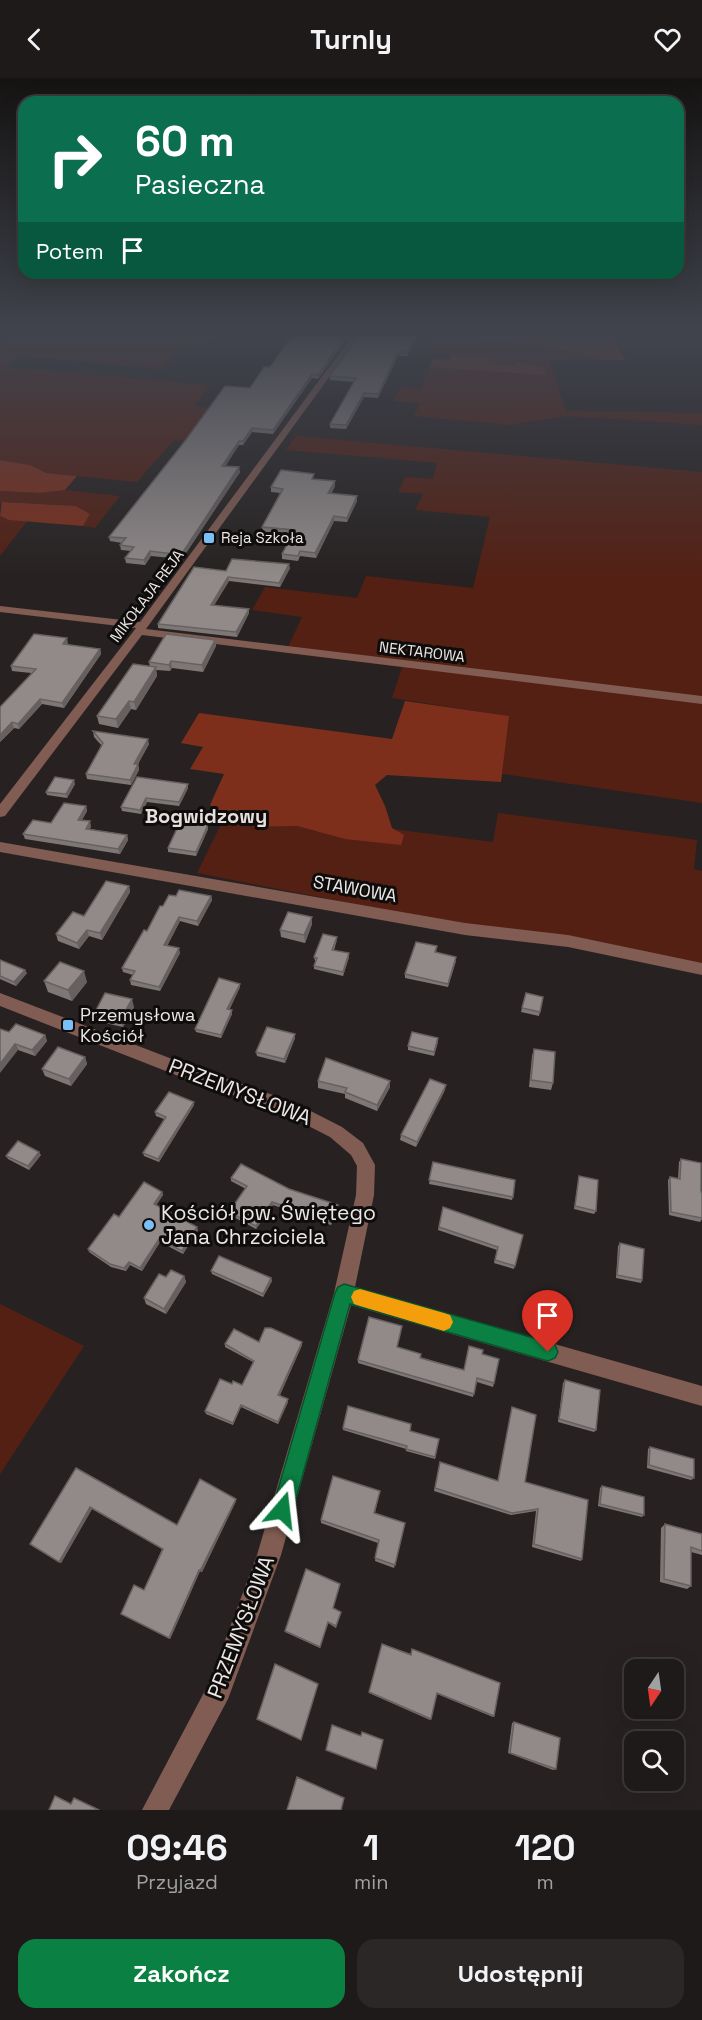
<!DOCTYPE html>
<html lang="pl">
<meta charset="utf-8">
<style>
body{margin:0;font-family:"Space Grotesk",sans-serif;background:#2a2726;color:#f1f3f6;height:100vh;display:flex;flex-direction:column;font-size:22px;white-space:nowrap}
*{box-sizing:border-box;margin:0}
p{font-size:20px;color:#a0a1a2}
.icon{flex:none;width:33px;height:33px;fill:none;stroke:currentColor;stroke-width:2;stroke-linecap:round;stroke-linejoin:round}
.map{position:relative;height:1732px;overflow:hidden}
.drawer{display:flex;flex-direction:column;background:#1d1a19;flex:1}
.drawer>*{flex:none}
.guide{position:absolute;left:18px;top:18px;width:666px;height:183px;border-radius:18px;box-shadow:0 6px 24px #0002,0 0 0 2px #3b3838;background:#0b6e4f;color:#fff;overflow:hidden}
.needle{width:39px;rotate:193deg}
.controls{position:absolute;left:624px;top:1581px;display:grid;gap:12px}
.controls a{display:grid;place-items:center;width:60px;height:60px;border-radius:12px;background:#1d1a19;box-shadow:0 6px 24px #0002,0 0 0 2px #3b3838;font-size:30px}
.pin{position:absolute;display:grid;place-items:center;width:51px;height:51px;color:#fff;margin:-62px -26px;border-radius:50% 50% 50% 0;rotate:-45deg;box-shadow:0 0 6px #0007}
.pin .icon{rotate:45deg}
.me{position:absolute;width:66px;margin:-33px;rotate:17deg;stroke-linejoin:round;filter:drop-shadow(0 0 4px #0008)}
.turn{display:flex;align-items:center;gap:21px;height:126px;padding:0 18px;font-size:27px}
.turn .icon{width:78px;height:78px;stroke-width:2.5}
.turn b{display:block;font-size:42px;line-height:51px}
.then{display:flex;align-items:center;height:57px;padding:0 18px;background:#0003;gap:12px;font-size:22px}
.eta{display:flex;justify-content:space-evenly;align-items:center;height:102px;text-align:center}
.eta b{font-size:36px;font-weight:800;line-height:42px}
.cta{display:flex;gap:12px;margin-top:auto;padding:12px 18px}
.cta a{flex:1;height:69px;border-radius:18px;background:#0b8043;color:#fff;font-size:24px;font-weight:800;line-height:69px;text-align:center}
.cta a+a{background:#2a2726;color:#f1f3f6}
header{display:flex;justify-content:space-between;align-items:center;height:78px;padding:0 18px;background:#1d1a19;font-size:27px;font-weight:800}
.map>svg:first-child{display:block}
</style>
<header><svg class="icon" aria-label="back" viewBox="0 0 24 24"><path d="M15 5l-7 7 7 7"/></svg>Turnly<svg class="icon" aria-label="heart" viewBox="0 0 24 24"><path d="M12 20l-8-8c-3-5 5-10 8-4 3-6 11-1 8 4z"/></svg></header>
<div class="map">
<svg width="702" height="1732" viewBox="0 0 702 1732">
<rect width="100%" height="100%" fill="#272221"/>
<g fill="#542013">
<path d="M14 258H215L203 271 182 269 163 291 19 278 5 289 210 307 195 328 209 330 188 363 174 362 137 404 46 395 30 387 0 382V271Z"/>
<path d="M427 258H479L481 261 529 264 605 282H549L566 333 702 335V347L568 338 509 347 414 338 420 325 394 323 401 309 421 311 429 289 546 297 543 289 516 285V288L488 286V279L427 274 429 265 425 264Z"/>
<path d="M296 358 702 394V725L502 696 508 638 392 620 402 589 285 575 302 539 252 532 265 509 357 520 366 498 473 510 490 439 415 432 423 416 398 414 405 399 433 401 437 385 286 372Z"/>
<path d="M65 412 120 418 95 450 83 448 90 436 76 428 2 424 0 428V413L40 415Z"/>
<path d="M0 438 9 442H28L0 478Z"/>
<path d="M498 735 697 762 694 791 702 793V887L481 851 197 795 224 740 255 749 297 748 345 761 392 751 493 764Z"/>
<path d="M0 1226 84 1268 0 1396Z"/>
</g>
<g fill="#7e2f1c">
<path d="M479 258H604L615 263 625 282H605L529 264 481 261Z"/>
<path d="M450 276 488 279 489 286 516 288 515 285 543 289 546 297 429 289 433 281 450 282Z"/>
<path d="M0 382 30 387 46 395 77 398 65 412 40 415 0 413Z"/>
<path d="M2 424 76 428 90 436 83 448 9 442 0 438Z"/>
<path d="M405 623 509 638 501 704 387 697 375 707 385 728 392 750 404 757 401 767 345 761 297 748 255 749 224 740 210 727 224 696 190 691 203 669 181 665 199 635 392 661Z"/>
</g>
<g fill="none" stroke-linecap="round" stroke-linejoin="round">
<g fill="#815c52" fill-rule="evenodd">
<path d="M352 258H359L146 551 702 618V626L142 557 5 738 0 739V726L136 550 0 534V528L140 544Z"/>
<path d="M0 764 465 845 568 857 702 885V897L568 869 465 857 0 774Z"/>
<path d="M0 915 193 989 293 1024 342 1049 363 1065 375 1087 374 1117 355 1209 702 1308V1328L351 1227 281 1477 228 1621 169 1732H142L209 1605 257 1477 334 1215 356 1117 357 1088 351 1077 330 1059 281 1034 181 999 0 928Z"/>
</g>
<path stroke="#868180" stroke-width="2" stroke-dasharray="1.5 3" stroke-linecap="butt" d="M0 265 8 258"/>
</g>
<g fill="#7d7776">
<path d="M292 258H349L318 301 312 300 273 356 252 354 243 367H239L225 388 240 394 182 481 151 478 145 487 126 485 125 480 131 473 121 472 120 467 122 465 110 463 109 459 270 289Z"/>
<path d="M417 258 407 278H398L378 320 364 319 346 351 330 350V346L354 304 330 302V298Z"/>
<path d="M314 401 335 408 331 416 357 418V423L347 444 334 443 316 480 300 478 298 483 282 481V476L292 457 263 454 262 449 280 415 271 414V409Z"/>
<path d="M290 490 280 509 229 503 214 527 249 531V535L237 559 158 550V546L226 493Z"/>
<path d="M215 562 216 568 203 594 172 590 170 593 156 592 157 598 136 632 131 631 118 650 99 646 97 638 150 589 149 584Z"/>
<path d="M68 565 67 567 100 571 101 576 64 630 42 626 19 651 14 650 0 664 31 595 12 593 11 588Z"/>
<path d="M93 653 149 666 138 686 139 692 131 707 87 701 86 696 102 668 94 659Z"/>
<path d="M75 706 67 720 47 717 46 714Z"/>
<path d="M188 706V710L179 728 147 724 141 736 122 733 121 729Z"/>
<path d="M86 728 87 733 82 742 91 748 90 751 127 757 128 762 120 776 25 761 23 756 51 745Z"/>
<path d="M208 747V751L196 778 168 774V770Z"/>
<path d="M129 808 130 814 102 862 89 858 79 871 58 863 56 856Z"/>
<path d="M176 818H211L212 822 198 848 180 843 167 868 180 875 160 913 131 907 130 902 133 897 123 894 122 890 163 828Z"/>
<path d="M312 839V846L305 865 281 859 280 852Z"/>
<path d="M337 862 334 872 349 879 343 898 314 891V888L316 883H315L314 879Z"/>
<path d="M437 872 436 874 456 883 448 909 405 900V896Z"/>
<path d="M0 882 27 895 16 908 0 901Z"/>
<path d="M44 903 87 904 72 923 48 914Z"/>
<path d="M240 909 229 932 232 936 221 960 196 954 195 951Z"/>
<path d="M526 915 543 919 539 938 521 934Z"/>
<path d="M134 929 123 949 96 943 94 936Z"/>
<path d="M9 954 45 957 47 963 35 978 18 972Z"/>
<path d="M295 956V960L285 985 257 978 256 974Z"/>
<path d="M438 964 434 978 408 972V968Z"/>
<path d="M534 971 553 1005 551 1012 529 1009 532 978Z"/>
<path d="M85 979 87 986 71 1008 45 998 42 991Z"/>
<path d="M318 1003H390V1009L377 1033 345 1020V1016L318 1010Z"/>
<path d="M445 1012 416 1069 400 1062 401 1057Z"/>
<path d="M194 1027 159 1084 144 1078 143 1075 164 1041 156 1038 155 1034Z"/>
<path d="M41 1077 29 1092 8 1081 6 1078Z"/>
<path d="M681 1081 701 1114 702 1141 700 1144 669 1137 668 1102 670 1099 678 1101 679 1084Z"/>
<path d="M433 1084 513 1119 512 1122 429 1106Z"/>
<path d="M579 1098 596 1133 594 1136 574 1131Z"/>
<path d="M231 1100 289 1111 338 1127V1130L331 1147 273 1127 256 1151 230 1137 229 1134 246 1111 231 1103Z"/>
<path d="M162 1114 163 1117 156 1127 198 1152 183 1176 160 1164 142 1193 130 1187 126 1193 111 1189 89 1174 88 1171 119 1139Z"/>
<path d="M443 1129 523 1157 514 1191 494 1185 497 1172 438 1152Z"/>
<path d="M620 1165 642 1202 641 1205 616 1200 618 1168Z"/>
<path d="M211 1193 271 1200 272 1203 263 1219 212 1196Z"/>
<path d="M184 1198 186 1204 166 1236 146 1226 144 1220 166 1199Z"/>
<path d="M402 1248 397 1269 420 1279 464 1292 482 1276 494 1305 493 1309 477 1304 473 1319 358 1285V1282Z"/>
<path d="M259 1264 302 1267 280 1317 288 1324 278 1346 241 1329 233 1347 206 1336 205 1333 232 1306 242 1307 253 1284 225 1269V1266Z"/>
<path d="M565 1302 596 1352 594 1354 558 1344 563 1305Z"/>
<path d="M512 1329 525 1404 582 1481 581 1483 532 1469 536 1433 511 1437 434 1413 440 1384 498 1403Z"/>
<path d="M343 1350 410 1353 439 1361 435 1381 406 1373V1371L343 1352Z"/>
<path d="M650 1369 694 1400 691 1402 647 1390 648 1371Z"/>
<path d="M76 1390 177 1447 236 1423 202 1494 200 1493 170 1561 121 1536 144 1512 162 1471 92 1431 61 1485 32 1468Z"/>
<path d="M602 1408 644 1437 642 1439 598 1428 600 1410Z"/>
<path d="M379 1417 375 1435 405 1445 394 1490 375 1483 378 1465 321 1445V1442Z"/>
<path d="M665 1446 702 1456V1477L691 1474V1508L687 1511 660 1504 661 1450Z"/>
<path d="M340 1506 333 1530 341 1535 336 1550 328 1545 320 1570 285 1554V1553Z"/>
<path d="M382 1566 411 1576 494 1638 493 1639 437 1616 430 1642 369 1615Z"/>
<path d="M514 1644 556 1691 553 1692 508 1675 512 1645Z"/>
</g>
<g fill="#666160">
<path d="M346 258H349L318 301V297Z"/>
<path d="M415 258H417L407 278V274Z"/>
<path d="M398 274V278L378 320V316Z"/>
<path d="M312 296V300L273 356V352Z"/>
<path d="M364 315V319L346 351V347Z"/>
<path d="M252 350V354L243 367V363Z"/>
<path d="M239 363V367L223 392 222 388Z"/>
<path d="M239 389 240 394 182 481 181 477Z"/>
<path d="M335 403V408L328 420V415Z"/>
<path d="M357 418V423L347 444V440Z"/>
<path d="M334 438V443L316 480 315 475Z"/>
<path d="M150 473 151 478 145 487 144 482Z"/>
<path d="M289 486 290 490 280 509 279 505Z"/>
<path d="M228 499 229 503 212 531 211 527Z"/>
<path d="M249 531V535L237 559 236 554Z"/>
<path d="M67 560 68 565 64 572 63 566Z"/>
<path d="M215 562 216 568 203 594 202 587Z"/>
<path d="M100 571 101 576 64 630 62 625Z"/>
<path d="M171 583 172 590 170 593 169 587Z"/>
<path d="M156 589 157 598 136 632 134 624Z"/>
<path d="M40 621 42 626 19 651 18 646Z"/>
<path d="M129 623 131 631 118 650 116 641Z"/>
<path d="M12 644 14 650 0 664V657Z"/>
<path d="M148 661 149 666 135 691 134 686Z"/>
<path d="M138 686 139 692 131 707 130 702Z"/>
<path d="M74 702 75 706 67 720 66 716Z"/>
<path d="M188 706V710L179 728V724Z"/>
<path d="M146 720 147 724 141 736 140 732Z"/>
<path d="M86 728 87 733 79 747 78 742Z"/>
<path d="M90 743 91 748 88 755 86 751Z"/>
<path d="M208 747V751L196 778V774Z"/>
<path d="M127 757 128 762 120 776 118 771Z"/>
<path d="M129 808 130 814 102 862 100 855Z"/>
<path d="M211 818 212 822 198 848 197 843Z"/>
<path d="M179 839 180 843 165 872 164 867Z"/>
<path d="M312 839V846L305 865 304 857Z"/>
<path d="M87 852 89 858 79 871 77 865Z"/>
<path d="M179 870 180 875 160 913 159 909Z"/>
<path d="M349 875V879L343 898V894Z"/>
<path d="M25 892 27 895 16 908 14 904Z"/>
<path d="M84 893 87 904 72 923 68 912Z"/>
<path d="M240 906V909L228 935 227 931Z"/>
<path d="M132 921 134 929 123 949 120 942Z"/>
<path d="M232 932V936L221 960V957Z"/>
<path d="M295 956V960L285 985 284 981Z"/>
<path d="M45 957 47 963 35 978 32 972Z"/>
<path d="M15 966 18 972 0 995V986Z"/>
<path d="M85 979 87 986 71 1008 69 1001Z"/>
<path d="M390 1003V1009L377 1033V1027Z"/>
<path d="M446 1007 445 1012 416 1069 417 1064Z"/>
<path d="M194 1024V1027L159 1084 158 1081Z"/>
<path d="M39 1074 41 1077 29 1092 28 1088Z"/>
<path d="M162 1114 163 1117 155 1129 154 1126Z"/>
<path d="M272 1124 273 1127 256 1151V1148Z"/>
<path d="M338 1127V1130L331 1147V1144Z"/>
<path d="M197 1149 198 1152 183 1176 182 1173Z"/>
<path d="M159 1161 160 1164 142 1193 140 1190Z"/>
<path d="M129 1184 130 1187 126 1193 124 1190Z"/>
<path d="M184 1198 186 1204 166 1236 164 1231Z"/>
<path d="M271 1200 272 1203 263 1219V1216Z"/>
<path d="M302 1264V1267L279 1319 278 1317Z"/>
<path d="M288 1321V1324L278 1346V1344Z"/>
<path d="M236 1421V1423L202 1494 200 1493Z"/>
<path d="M90 1429 92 1431 61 1485 59 1484Z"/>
<path d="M199 1492 200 1493 170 1561 169 1560Z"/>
</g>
<g fill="#918a89" stroke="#666160" stroke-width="1.5">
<path d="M292 258H346L318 297 312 296 273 352 252 350 243 363H239L222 388 239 389 181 477 150 473 144 482 125 480 134 469 120 467 126 460 109 459 185 363 225 308 250 310 264 289H270Z"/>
<path d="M358 258H415L407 274H398L378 316 364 315 346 347 330 346 356 300 330 298Z"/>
<path d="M281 392 314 396 312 401 335 403 328 415 357 418 347 440 334 438 315 475 300 473 298 478 282 476 295 452 262 449 283 411 271 409Z"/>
<path d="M232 481 289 486 279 505 228 499 211 527 249 531 236 554 158 546 194 489 226 493Z"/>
<path d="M34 556 67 560 63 566 100 571 62 625 40 621 18 646 12 644 0 657V629L36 591 11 588Z"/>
<path d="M166 556 215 562 202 587 171 583 169 587 149 584Z"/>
<path d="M133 586 156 589 134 624 129 623 116 641 97 638Z"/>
<path d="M93 653 148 661 134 686H138L130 702 86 696 103 665Z"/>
<path d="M55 699 74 702 66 716 46 714Z"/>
<path d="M137 699 188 706 179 724 146 720 140 732 121 729Z"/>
<path d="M64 725 86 728 78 742 90 743 86 751 127 757 118 771 23 756 33 742 51 745Z"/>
<path d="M181 742 208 747 196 774 168 770Z"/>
<path d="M106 803 129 808 100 855 87 852 77 865 56 856 73 834 84 838Z"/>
<path d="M179 812 211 818 197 843 179 839 164 867 179 870 159 909 130 902 135 893 122 890 144 852 147 853 160 828H163L169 817 176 818Z"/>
<path d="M288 834 312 839 304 857 280 852Z"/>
<path d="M323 856 337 859 332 872 349 875 343 894 314 888 317 880 314 879Z"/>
<path d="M416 864 437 868 435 874 456 879 448 906 405 896Z"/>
<path d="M0 882 25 892 14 904 0 898Z"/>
<path d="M60 884 84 893 68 912 44 903Z"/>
<path d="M219 900 240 906 227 931 232 932 221 957 195 951Z"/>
<path d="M105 915 132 921 120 942 94 936Z"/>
<path d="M526 915 543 919 540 934 522 930Z"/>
<path d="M16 946 45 957 32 972 15 966 0 986V951L9 954Z"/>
<path d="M267 949 295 956 284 981 256 974Z"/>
<path d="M412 954 438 960 434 974 408 968Z"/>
<path d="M58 969 85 979 69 1001 42 991Z"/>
<path d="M534 971 555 974 553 1005 531 1002Z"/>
<path d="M326 980 390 1003 377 1027 345 1014 347 1010 318 1003Z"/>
<path d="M430 1001 446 1007 417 1064 401 1057Z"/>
<path d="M169 1014 194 1024 158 1081 143 1075 166 1039 155 1034Z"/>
<path d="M18 1063 39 1074 28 1088 6 1078Z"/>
<path d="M681 1081 701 1085V1114H702V1140L671 1134 670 1099 680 1101Z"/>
<path d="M433 1084 515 1102 513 1119 429 1102Z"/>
<path d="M241 1086 289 1111 338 1127 331 1144 272 1124 256 1148 229 1134 247 1108 231 1100Z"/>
<path d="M579 1098 598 1102 596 1133 575 1128Z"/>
<path d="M144 1104 162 1114 154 1126 197 1149 182 1173 159 1161 140 1190 129 1184 124 1190 110 1186 88 1171 114 1136 119 1139Z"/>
<path d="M443 1129 523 1157 515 1188 495 1182 498 1169 439 1149Z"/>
<path d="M620 1165 644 1171 642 1202 617 1197Z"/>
<path d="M219 1178 271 1200 263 1216 211 1193Z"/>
<path d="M171 1192 184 1198 164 1231 144 1220 159 1196 166 1199Z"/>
<path d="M369 1239 402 1248 397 1269 421 1276 420 1280 464 1292 469 1268 483 1272 482 1276 499 1281 494 1305 477 1300 474 1316 358 1282Z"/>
<path d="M265 1250H271L302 1264 278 1317 288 1321 278 1344 241 1327 233 1345 205 1333 220 1301 232 1306 233 1303 242 1307 254 1283 225 1266 234 1251 259 1264Z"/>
<path d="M565 1302 600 1312 596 1352 559 1341Z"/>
<path d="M348 1328 411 1346 410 1353 439 1361 435 1379 406 1371 407 1368 343 1350Z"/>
<path d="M512 1329 536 1337 525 1404 588 1422 582 1481 534 1466 538 1431 512 1435 435 1410 440 1384 498 1403Z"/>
<path d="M650 1369 694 1381V1400L649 1387Z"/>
<path d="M76 1390 177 1447 200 1401 236 1421 200 1493 199 1492 169 1560 121 1536 134 1507 144 1512 163 1471 90 1429 59 1484 30 1466Z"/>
<path d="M333 1398 380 1413 374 1435 405 1445 395 1487 375 1480 379 1462 321 1442Z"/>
<path d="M602 1408 644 1419V1437L600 1426Z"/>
<path d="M665 1446 702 1456V1473L691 1469V1508L664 1501Z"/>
<path d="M306 1491 340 1506 333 1530 341 1534 336 1548 328 1544 320 1569 285 1553Z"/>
<path d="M382 1566 411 1577 412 1571 500 1605 494 1638 437 1615 431 1641 369 1614Z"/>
<path d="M275 1586 318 1606 301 1662 257 1641Z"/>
<path d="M514 1644 560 1660 556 1691 510 1675Z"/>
<path d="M332 1647 361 1658 362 1654 383 1662 376 1691 326 1672Z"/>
<path d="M297 1699 344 1720 341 1732H287Z"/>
<path d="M55 1718 71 1726 74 1720 99 1732H49Z"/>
</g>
<linearGradient id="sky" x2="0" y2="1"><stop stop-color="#151312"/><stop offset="0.51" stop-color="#41444e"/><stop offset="1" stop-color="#41444e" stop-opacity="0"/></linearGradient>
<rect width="702" height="501" fill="url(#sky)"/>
<path fill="#0b8043" stroke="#07532c" stroke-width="1.5" d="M344 1206 548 1264 555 1267 558 1274 555 1280 548 1283 350 1226 293 1432 290 1439 282 1442 275 1439 272 1432 335 1215 338 1209Z"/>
<path fill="#f59e0b" d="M360 1211 444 1235 450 1237 453 1244 450 1250 444 1253 360 1228 354 1226 351 1219 354 1213Z"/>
<g fill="#7abff8" stroke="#0f0c0c" stroke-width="2">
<rect x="203" y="454" width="12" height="12" rx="3"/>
<rect x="62" y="941" width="12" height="12" rx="3"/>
<circle cx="149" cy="1147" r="6"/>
</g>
<g text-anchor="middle" stroke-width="6" stroke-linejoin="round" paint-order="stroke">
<g font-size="15" fill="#ebe7e6" stroke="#0f0c0c" text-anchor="start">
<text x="221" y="465">Reja Szkoła</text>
</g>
<g font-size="15" fill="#ebe7e6" stroke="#0f0c0c">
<text transform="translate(147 518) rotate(-53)" y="5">MIKOŁAJA REJA</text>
<text transform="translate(422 574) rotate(7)" y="5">NEKTAROWA</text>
</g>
<g font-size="18" fill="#ebe7e6" stroke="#0f0c0c">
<text transform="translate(355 811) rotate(10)" y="6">STAWOWA</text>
</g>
<g font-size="18" fill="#ebe7e6" stroke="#0f0c0c" text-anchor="start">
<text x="80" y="943">Przemysłowa<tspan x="80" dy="21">Kościół</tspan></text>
</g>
<g font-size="20" font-weight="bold" fill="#e7dfdd" stroke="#0f0c0c">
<text x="206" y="745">Bogwidzowy</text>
</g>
<g font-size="21" fill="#ebe7e6" stroke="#0f0c0c">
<text transform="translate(240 1014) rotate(21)" y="7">PRZEMYSŁOWA</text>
<text transform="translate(241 1549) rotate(-69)" y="7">PRZEMYSŁOWA</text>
</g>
<g font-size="21" fill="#ebe7e6" stroke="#0f0c0c" text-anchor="start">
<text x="161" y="1142">Kościół pw. Świętego<tspan x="161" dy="24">Jana Chrzciciela</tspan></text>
</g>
</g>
</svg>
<div class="controls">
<a><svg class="needle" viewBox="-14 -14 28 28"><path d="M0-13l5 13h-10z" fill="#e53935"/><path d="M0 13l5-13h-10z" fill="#a0a1a2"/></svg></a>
<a><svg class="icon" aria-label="search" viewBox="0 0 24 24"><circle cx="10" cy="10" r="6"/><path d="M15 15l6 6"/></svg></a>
</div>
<div class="pin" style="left:548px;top:1274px;background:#d93025"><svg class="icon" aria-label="arrive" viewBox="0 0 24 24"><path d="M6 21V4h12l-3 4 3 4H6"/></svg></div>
<svg class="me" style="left:282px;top:1432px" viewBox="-20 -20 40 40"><path d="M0-17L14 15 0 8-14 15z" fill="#0b8043" stroke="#fff" stroke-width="4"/></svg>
<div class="guide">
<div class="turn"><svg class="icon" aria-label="right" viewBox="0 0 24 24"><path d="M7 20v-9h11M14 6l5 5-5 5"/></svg><div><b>60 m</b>Pasieczna</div></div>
<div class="then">Potem<svg class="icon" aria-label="arrive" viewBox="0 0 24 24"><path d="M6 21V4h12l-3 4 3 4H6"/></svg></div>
</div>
</div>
<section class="drawer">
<div class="eta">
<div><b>09:46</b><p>Przyjazd</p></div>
<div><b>1</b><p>min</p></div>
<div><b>120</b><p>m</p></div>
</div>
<div class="cta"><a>Zakończ</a><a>Udostępnij</a></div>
</section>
